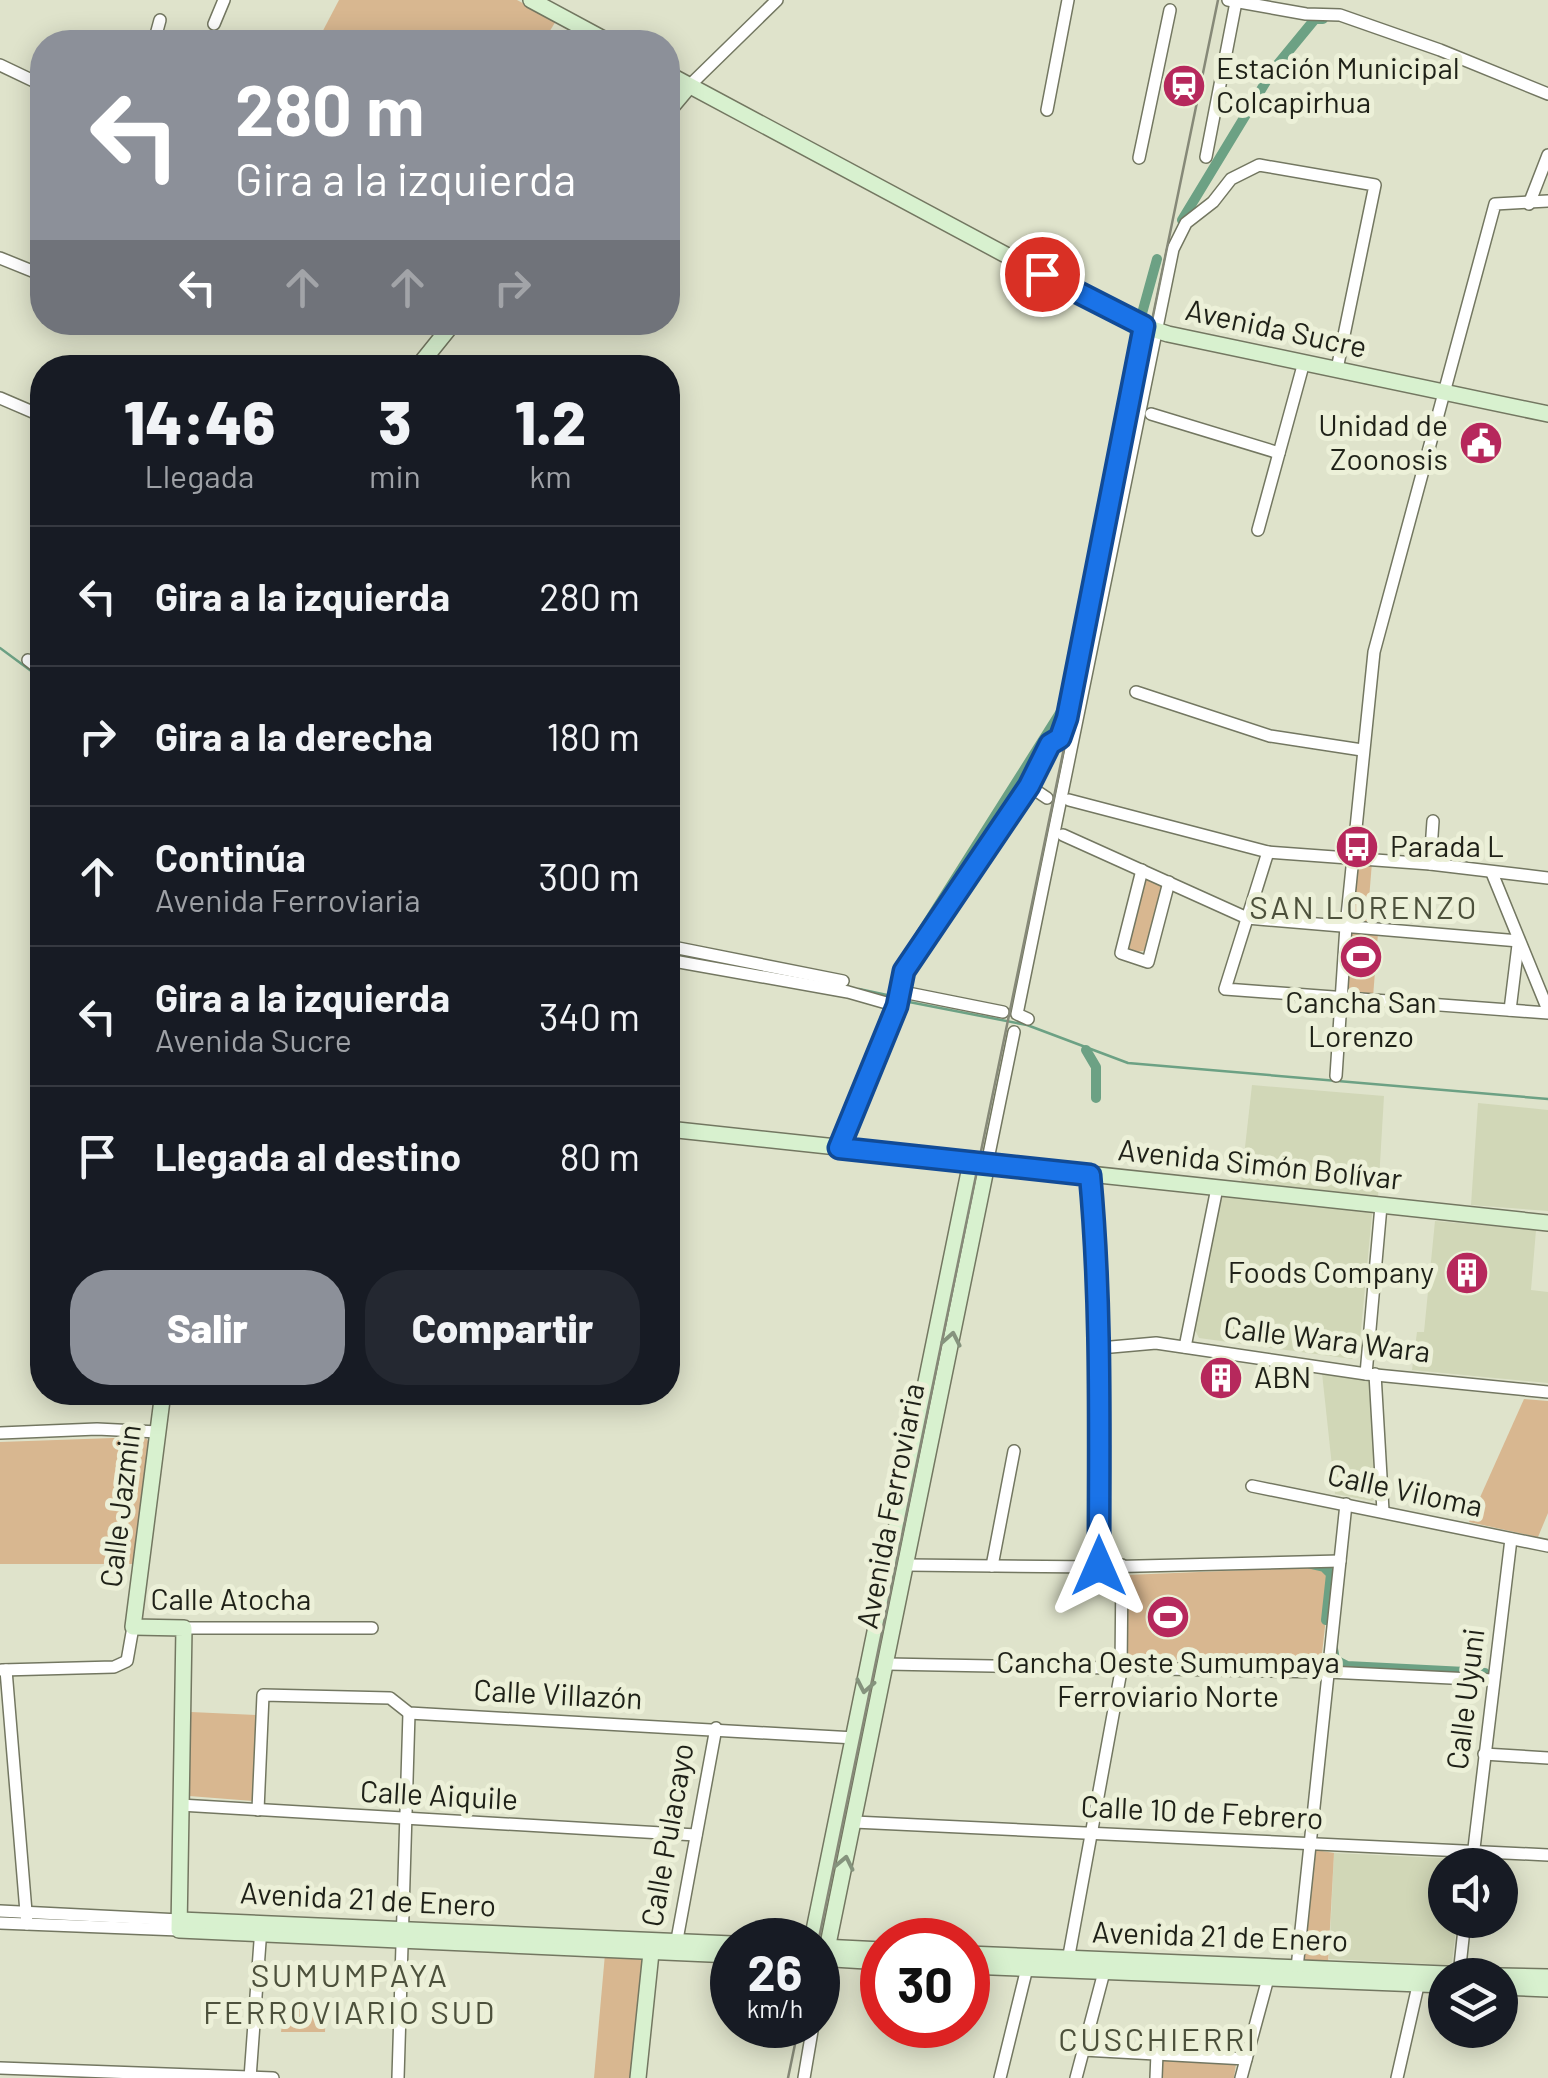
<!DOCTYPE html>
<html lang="es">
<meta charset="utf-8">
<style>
body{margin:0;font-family:Barlow,sans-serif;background:#242831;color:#f1f3f6;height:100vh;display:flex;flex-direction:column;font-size:38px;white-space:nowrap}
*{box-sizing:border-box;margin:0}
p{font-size:32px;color:#9ea1a6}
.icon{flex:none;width:55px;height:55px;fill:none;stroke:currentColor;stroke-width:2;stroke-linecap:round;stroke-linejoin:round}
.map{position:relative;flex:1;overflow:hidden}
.panel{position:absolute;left:30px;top:355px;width:650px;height:1050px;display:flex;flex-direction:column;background:#171b24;border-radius:40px;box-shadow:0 5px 25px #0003}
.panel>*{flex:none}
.guide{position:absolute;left:30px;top:30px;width:650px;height:305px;border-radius:40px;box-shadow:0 5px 25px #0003;background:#8c9099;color:#fff;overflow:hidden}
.buttons{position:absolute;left:1428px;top:1848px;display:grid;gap:20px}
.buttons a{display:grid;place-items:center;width:90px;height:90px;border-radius:50%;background:#171b24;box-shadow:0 5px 25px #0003;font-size:50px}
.speed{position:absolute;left:710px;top:1918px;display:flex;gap:20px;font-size:50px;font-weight:700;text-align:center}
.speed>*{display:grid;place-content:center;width:130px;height:130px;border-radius:50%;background:#171b24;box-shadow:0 5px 25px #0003;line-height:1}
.speed small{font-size:25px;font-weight:400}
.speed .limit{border:15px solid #d22;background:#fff;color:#111}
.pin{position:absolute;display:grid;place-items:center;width:85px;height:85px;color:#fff;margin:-42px;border:5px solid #fff;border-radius:50%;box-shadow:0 2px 10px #0007}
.me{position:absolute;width:110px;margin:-55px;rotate:0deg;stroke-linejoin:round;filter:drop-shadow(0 0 8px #0008)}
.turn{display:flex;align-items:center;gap:35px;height:210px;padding:0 40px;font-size:45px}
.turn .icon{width:130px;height:130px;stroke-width:2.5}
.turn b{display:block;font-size:70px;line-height:85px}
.lanes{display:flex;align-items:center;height:95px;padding:0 40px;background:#0003;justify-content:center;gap:50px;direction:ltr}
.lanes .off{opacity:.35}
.eta{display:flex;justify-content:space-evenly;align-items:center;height:170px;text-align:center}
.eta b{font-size:60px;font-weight:800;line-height:70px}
.action{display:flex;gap:20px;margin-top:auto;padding:20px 40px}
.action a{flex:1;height:115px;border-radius:40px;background:#8c9099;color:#fff;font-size:40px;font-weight:800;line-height:115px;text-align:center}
.action a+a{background:#242831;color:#f1f3f6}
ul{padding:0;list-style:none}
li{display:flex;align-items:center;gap:30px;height:140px;padding:0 40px;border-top:2px solid #363941}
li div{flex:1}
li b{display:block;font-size:38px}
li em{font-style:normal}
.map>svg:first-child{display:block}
</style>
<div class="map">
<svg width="1548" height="2078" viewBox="0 0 1548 2078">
<rect width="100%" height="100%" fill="#dfe3cb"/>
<g fill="#d1d7b7">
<path d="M1252 1085 1384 1096 1378 1197 1241 1183Z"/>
<path d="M1478 1103 1548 1110V1211L1471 1205Z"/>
<path d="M1225 1195 1368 1208 1372 1214 1359 1351 1352 1359 1199 1338 1195 1330 1220 1197Z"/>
<path d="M1435 1221 1536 1230 1531 1290 1548 1292V1383L1412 1370 1417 1332H1424Z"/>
<path d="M1322 1373 1367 1379 1372 1387 1378 1496 1372 1501 1335 1494Z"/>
<path d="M1334 1853 1460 1859 1463 1865H1445V1920H1457L1452 1962 1448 1965 1329 1959Z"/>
</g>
<g fill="#d8b790">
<path d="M339 0H517L556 21 543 42H317Z"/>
<path d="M1356 860 1372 862 1367 924 1351 923Z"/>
<path d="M1150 877 1163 882 1164 888 1147 950 1133 953 1127 946 1145 879Z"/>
<path d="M1349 931 1378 933 1373 997 1344 994Z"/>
<path d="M1524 1399 1548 1401V1513L1538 1537 1469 1522Z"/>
<path d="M141 1437 147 1439 151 1447 133 1564H0V1442Z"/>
<path d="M1324 1567 1331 1574 1321 1662 1127 1659V1575Z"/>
<path d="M191 1712 256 1715 253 1801 189 1796Z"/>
<path d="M1316 1850 1334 1853 1328 1964 1305 1962 1303 1959Z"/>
<path d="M605 1954 642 1957 631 2078H594Z"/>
<path d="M284 2006H326L325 2032H281Z"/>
<path d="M1166 2059 1236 2064 1234 2078H1160L1161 2062Z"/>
</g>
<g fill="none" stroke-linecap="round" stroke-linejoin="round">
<g stroke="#6ca184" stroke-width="2.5">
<path d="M0 648 42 679"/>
<path d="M668 952 773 973"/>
<path d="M859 989 887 995"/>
<path d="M904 1001 1027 1025 1128 1063 1548 1099"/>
</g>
<g stroke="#6ca184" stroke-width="10">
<path d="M1182 220 1273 70 1315 19H1323"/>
<path d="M1141 317 1157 259"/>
<path d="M897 971 1062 710 1137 332"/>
<path d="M1086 1050 1096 1067V1098"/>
<path d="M1093 1560 1094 1486"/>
<path d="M1311 1564 1324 1567 1331 1574 1326 1620"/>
<path d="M1333 1649 1335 1660 1347 1666 1485 1673"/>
</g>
<g stroke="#737761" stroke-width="14">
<g id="street">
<path d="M1228 0 1306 14 1340 15 1440 50 1548 94"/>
<path d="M214 24 224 0"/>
<path d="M154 42 160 20"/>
<path d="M0 65 42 85"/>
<path d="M689 86 777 0"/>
<path d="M1047 110 1068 0"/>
<path d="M1206 157 1236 2"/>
<path d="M1139 158 1170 10"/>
<path d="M1529 204 1548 155"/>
<path d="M0 258 42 275"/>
<path d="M0 398 42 416"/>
<path d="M1151 414 1279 453"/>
<path d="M1258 530 1304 362"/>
<path d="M28 660 42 671"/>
<path d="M1136 692 1270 736 1362 750"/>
<path d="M1029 786 1047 798"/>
<path d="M1069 800 1268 852 1430 864 1548 878"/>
<path d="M1063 835 1247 918 1519 941"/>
<path d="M1268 852 1225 989 1548 1013"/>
<path d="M1430 864 1433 821"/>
<path d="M1142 870 1121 953 1148 962 1169 882"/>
<path d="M1492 873 1548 1010"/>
<path d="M668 946 843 981"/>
<path d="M668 960 848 992 897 1006"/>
<path d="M898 991 1003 1012"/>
<path d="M1510 1010 1518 945"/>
<path d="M1028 1019 1017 1014 1173 249 1186 223 1213 202 1231 179 1259 165 1375 185 1337 369"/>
<path d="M1336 1076 1346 926 1374 652 1495 204 1548 201"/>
<path d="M839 1148 897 1006 904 971 1029 786 1050 744 1059 738 1067 718 1144 327"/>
<path d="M987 1164 1014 1032"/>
<path d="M1090 1175 1100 1348 1099 1567"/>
<path d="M1185 1347 1217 1188"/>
<path d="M1100 1348 1156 1343 1366 1374 1548 1392"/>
<path d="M1366 1374 1381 1206"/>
<path d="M1375 1374 1383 1511"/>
<path d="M0 1433 97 1429 158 1432"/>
<path d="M1252 1486 1548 1546"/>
<path d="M907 1565 1099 1567 1340 1561"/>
<path d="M992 1566 1014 1451"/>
<path d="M184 1628H372"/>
<path d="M887 1664 1328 1672 1492 1680"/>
<path d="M2 1670 114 1667 127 1661 133 1627"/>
<path d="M6 1670 27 1924"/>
<path d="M1484 1754 1548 1758"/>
<path d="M180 1805 696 1835"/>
<path d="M258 1810 263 1695 390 1698 409 1713 855 1738"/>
<path d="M854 1822 1548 1855"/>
<path d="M1472 1865 1511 1539"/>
<path d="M0 1911 180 1920"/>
<path d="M0 1923 179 1930"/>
<path d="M676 1945 716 1728"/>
<path d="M1067 1966 1121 1671 1122 1565"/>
<path d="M1297 1968 1346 1504"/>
<path d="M1459 1975 1465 1920"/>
<path d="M818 1990 825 1959"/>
<path d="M1083 2050 1246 2059"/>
<path d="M0 2068 273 2078"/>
<path d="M250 2078 261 1928"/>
<path d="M398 2078 409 1713"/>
<path d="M804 2078 813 2025"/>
<path d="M1000 2078 1027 1968"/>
<path d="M1076 2078 1104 1972"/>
<path d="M1156 2078 1157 2053"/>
<path d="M1241 2078 1270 1971"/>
<path d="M1397 2078 1420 1977"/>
</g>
</g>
<g stroke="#737761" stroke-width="18">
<g id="secondary">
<path d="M531 0 609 42"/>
<path d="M668 74 1133 323 1168 334 1548 414"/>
<path d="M668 111 689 86"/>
<path d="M417 368 454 322"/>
<path d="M668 1129 1548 1223"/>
<path d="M163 1392 133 1627 184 1628 179 1930 732 1955"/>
<path d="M180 1920 732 1944"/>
<path d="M812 1940 971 1162"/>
<path d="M822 1947 882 1950"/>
<path d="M968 1954 1470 1975"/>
<path d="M818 1958 882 1962"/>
<path d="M825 1959 987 1164"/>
<path d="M968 1966 1445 1985"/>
<path d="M1500 1976 1548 1977"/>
<path d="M1500 1987 1548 1989"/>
<path d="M638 2078 652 1943"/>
</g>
</g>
<use href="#street" stroke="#fff" stroke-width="11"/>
<use href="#secondary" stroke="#d8f1cf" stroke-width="15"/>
<g stroke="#868978" stroke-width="2.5">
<path d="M818 1943 1218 0"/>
<path d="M788 2078 799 2025"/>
</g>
</g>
<defs><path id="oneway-chevron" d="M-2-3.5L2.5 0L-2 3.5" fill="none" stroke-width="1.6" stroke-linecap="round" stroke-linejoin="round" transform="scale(2.5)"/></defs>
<g stroke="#85937d">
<use href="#oneway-chevron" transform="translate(952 1339) rotate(-79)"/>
<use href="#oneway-chevron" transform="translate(865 1686) rotate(101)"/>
<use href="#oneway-chevron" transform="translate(845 1863) rotate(-78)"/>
</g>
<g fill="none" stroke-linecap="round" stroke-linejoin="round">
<g stroke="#114b97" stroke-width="25">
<path id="route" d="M1042 274 1144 326 1067 718 1060 738 1050 744 1029 786 904 971 897 1006 839 1148 1090 1175C1102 1305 1099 1436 1099 1566"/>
</g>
<use href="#route" stroke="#1a73e8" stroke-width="18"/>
</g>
<defs>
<g id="station-disc" transform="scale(2.25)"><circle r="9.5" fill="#b6285c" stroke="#ecf0d8"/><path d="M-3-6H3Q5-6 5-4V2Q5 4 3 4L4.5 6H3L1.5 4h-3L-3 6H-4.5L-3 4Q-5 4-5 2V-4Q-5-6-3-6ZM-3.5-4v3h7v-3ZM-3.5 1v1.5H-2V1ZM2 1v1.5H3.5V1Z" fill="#fff"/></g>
<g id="civic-disc" transform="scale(2.25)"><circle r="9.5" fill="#b6285c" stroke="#ecf0d8"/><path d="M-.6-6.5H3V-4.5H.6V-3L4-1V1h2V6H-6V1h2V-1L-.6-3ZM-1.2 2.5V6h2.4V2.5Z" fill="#fff"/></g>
<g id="bus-disc" transform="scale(2.25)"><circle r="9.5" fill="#b6285c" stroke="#ecf0d8"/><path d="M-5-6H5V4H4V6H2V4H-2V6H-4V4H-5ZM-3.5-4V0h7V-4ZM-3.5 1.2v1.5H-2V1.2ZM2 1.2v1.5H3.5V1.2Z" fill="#fff"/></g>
<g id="stadium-disc" transform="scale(2.25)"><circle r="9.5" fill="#b6285c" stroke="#ecf0d8"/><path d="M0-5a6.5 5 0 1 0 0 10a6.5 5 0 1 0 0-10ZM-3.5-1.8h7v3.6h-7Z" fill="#fff"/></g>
<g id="building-disc" transform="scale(2.25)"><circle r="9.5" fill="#b6285c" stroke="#ecf0d8"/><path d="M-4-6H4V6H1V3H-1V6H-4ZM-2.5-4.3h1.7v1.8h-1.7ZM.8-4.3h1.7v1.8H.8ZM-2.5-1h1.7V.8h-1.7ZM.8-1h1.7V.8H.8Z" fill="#fff"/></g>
</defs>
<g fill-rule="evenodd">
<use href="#station-disc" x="1184" y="86"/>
<use href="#civic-disc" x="1481" y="443"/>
<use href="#bus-disc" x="1357" y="847"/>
<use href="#stadium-disc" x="1361" y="957"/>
<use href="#building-disc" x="1467" y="1273"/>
<use href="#building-disc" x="1221" y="1378"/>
<use href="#stadium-disc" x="1168" y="1617"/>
</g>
<g text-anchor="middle" stroke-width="10" stroke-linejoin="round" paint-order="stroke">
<g font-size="30" fill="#1f2118" stroke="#ecf0d8" text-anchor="start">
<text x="1216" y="79">Estación Municipal<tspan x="1216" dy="34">Colcapirhua</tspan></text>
<text x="1448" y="436" text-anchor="end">Unidad de<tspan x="1448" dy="34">Zoonosis</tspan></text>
<text x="1390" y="857">Parada L</text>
<text x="1361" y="1013" text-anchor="middle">Cancha San<tspan x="1361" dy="34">Lorenzo</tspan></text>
<text x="1434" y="1283" text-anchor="end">Foods Company</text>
<text x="1254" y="1388">ABN</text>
<text x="1168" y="1673" text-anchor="middle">Cancha Oeste Sumumpaya<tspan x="1168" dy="34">Ferroviario Norte</tspan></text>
</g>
<g font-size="30" fill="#1f2118" stroke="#ecf0d8">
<text transform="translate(1276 329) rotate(12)" y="10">Avenida Sucre</text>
<text transform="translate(1260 1165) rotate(6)" y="10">Avenida Simón Bolívar</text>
<text transform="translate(1327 1340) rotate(7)" y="10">Calle Wara Wara</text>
<text transform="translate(1405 1491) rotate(12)" y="10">Calle Viloma</text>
<text transform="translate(121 1506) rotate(-83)" y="10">Calle Jazmin</text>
<text transform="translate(891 1506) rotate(-79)" y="10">Avenida Ferroviaria</text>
<text x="231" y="1610">Calle Atocha</text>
<text transform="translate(558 1695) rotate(3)" y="10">Calle Villazón</text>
<text transform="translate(1466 1699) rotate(-83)" y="10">Calle Uyuni</text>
<text transform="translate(439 1796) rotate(3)" y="10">Calle Aiquile</text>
<text transform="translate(1202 1813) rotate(3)" y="10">Calle 10 de Febrero</text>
<text transform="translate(668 1835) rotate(-80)" y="10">Calle Pulacayo</text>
<text transform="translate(368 1900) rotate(3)" y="10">Avenida 21 de Enero</text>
<text transform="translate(1220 1937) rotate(2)" y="10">Avenida 21 de Enero</text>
</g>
<g font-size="32" letter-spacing="2.5" fill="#4d513c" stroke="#ecf0d8">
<text x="1364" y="919">SAN LORENZO</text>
<text x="350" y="1987">SUMUMPAYA<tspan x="350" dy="37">FERROVIARIO SUD</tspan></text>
<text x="1158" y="2051">CUSCHIERRI</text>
</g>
</g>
</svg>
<div class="buttons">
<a><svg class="icon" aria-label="sound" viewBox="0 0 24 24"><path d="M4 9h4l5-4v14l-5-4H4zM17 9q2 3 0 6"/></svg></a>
<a><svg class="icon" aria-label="layers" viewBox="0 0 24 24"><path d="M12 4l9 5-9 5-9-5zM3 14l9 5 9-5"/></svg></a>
</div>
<div class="speed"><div>26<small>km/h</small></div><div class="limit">30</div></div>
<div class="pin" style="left:1042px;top:274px;background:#d93025"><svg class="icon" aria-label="arrive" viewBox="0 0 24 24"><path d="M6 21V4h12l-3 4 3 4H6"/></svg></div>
<svg class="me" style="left:1099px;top:1566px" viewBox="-20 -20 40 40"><path d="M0-17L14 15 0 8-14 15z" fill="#1a73e8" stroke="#fff" stroke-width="4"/></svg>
<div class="guide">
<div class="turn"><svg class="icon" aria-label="left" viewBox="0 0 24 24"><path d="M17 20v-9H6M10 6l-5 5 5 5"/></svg><div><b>280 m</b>Gira a la izquierda</div></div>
<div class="lanes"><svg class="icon" aria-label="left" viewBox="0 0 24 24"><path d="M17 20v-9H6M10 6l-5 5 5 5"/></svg><svg class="icon off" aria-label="ahead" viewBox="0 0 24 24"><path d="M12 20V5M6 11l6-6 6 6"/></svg><svg class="icon off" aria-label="ahead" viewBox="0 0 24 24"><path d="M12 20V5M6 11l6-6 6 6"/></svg><svg class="icon off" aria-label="right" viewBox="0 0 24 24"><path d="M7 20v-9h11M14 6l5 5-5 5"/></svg></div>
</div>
<section class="panel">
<div class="eta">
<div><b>14:46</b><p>Llegada</p></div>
<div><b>3</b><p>min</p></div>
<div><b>1.2</b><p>km</p></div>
</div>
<ul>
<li><svg class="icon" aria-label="left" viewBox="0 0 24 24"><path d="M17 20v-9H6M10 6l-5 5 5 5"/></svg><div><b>Gira a la izquierda</b></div><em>280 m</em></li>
<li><svg class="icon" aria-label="right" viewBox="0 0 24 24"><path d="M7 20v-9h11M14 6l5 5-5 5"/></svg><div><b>Gira a la derecha</b></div><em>180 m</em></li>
<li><svg class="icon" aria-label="ahead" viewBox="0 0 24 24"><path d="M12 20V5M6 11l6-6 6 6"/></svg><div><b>Continúa</b><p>Avenida Ferroviaria</p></div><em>300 m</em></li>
<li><svg class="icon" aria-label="left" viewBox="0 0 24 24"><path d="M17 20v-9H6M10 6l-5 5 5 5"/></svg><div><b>Gira a la izquierda</b><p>Avenida Sucre</p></div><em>340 m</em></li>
<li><svg class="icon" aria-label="arrive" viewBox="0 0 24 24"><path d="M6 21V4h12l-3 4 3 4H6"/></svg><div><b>Llegada al destino</b></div><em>80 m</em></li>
</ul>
<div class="action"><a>Salir</a><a>Compartir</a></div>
</section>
</div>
